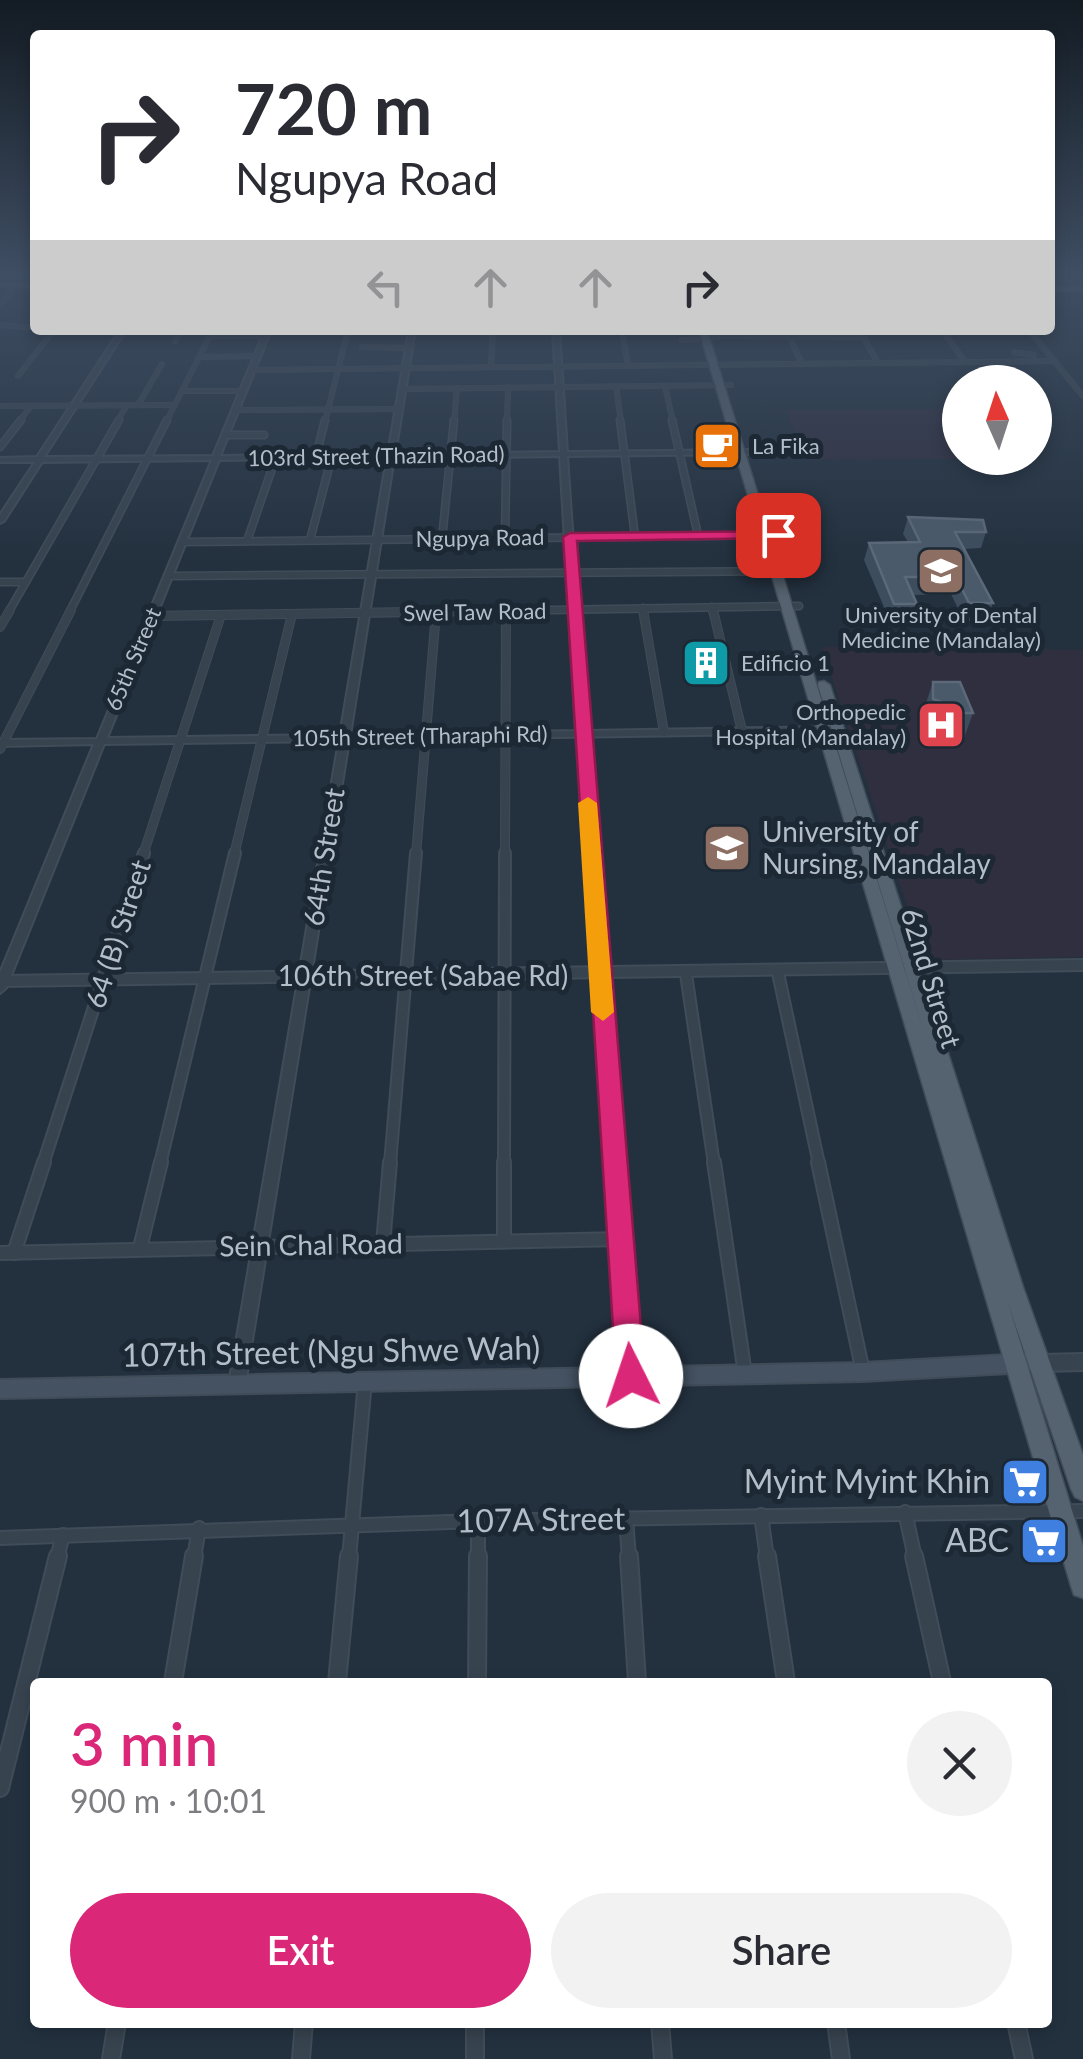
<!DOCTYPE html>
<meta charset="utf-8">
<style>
body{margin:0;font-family:Lato,sans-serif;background:#f2f2f3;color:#2b2b33;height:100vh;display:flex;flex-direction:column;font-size:38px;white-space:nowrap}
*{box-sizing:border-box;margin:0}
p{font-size:32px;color:#7c7c81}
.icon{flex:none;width:55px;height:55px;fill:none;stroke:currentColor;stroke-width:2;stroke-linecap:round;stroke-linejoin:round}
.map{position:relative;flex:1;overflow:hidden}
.drawer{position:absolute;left:30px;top:1678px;width:1022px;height:350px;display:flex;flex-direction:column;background:#fff;border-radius:10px;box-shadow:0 5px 15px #0003}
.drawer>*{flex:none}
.top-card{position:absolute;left:30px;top:30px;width:1025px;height:305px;border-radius:10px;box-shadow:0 5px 15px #0003;background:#fff;color:#2b2b33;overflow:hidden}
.needle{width:65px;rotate:357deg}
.tools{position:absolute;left:942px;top:365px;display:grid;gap:20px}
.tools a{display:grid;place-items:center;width:110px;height:110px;border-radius:50%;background:#fff;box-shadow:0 5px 15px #0003;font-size:50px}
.pin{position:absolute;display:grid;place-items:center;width:85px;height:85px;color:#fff;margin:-42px;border-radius:20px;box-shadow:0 5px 15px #0006}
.me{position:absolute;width:110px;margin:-55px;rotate:356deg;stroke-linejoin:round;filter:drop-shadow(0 0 8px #0008)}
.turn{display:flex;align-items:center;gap:35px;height:210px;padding:0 40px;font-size:45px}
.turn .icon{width:130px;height:130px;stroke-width:2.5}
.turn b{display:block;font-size:70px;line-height:85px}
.lanes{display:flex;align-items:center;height:95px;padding:0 40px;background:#0003;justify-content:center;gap:50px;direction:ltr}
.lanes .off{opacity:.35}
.round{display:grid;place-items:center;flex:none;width:105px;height:105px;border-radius:52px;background:#f2f2f3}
.head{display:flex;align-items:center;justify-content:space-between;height:170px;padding:0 40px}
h1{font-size:60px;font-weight:600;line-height:75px;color:#db2777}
.action{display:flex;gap:20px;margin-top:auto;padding:20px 40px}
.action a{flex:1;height:115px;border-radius:60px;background:#db2777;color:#fff;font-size:40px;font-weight:600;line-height:115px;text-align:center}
.action a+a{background:#f2f2f3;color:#2b2b33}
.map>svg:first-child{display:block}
</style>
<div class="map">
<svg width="1083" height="2059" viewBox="0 0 1083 2059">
<rect width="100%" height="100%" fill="#23313f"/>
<g fill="#302f40">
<path d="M948 409 960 428V458L980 459 806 460 786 410Z"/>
<path d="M822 647 1083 650V957L925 960Z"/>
</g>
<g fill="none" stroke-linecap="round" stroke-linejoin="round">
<g stroke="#404c58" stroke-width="6">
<g id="minor-far5">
<path d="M1060 272 1076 289"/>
<path d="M0 305 21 282"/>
<path d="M0 325 35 328"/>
<path d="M268 330H431"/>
<path d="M622 330 628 366"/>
<path d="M942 330 965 362"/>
<path d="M1029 330 1083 396"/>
<path d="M787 331 802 364"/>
<path d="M860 331 878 363"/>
<path d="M210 336H265"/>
<path d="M705 336 863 337"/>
<path d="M682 340 711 339"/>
<path d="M175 341 181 330"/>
<path d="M362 347 410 348"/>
<path d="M1014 352 1034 355"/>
<path d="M200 357 257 356"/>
<path d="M491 367 493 330"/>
<path d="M252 370 1055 361"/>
<path d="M18 376 54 330"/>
<path d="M616 386 621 422"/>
<path d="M665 386 673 422"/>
<path d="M404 389 731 385"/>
<path d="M182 391H243"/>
<path d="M138 405 162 364"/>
<path d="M0 406 175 405"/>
<path d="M235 410 401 409"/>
<path d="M19 422 31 406"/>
<path d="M117 422 127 405"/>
<path d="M166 422 213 330"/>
<path d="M325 422 348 330"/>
<path d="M454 422 457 388"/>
<path d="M507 422 508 387"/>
</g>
</g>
<g stroke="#404c58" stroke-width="9">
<g id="minor-far4">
<path d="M620 420 635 536"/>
<path d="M672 420 698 535"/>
<path d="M225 435H264"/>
<path d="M0 447 21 420"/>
<path d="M316 456 325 420"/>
<path d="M505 538 507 420"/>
<path d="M442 539 454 420"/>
<path d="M310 540 332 456"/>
<path d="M247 541 276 457"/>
<path d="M182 542 778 535"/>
<path d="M168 576 788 571"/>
<path d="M0 582H26"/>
<path d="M712 607 713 613"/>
<path d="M643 608 644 613"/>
<path d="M8 613 119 420"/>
<path d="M69 613 167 420"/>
<path d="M375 613 799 606"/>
</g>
</g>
<g stroke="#404c58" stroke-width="10">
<g id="minor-far3">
<path d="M643 610 664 732"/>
<path d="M713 610 742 731"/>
<path d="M152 616 536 610"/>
<path d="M0 627 10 610"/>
<path d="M581 734 590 855"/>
<path d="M0 749 71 610"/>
<path d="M143 855 221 615"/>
<path d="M234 855 292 614"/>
<path d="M416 855 436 612"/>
<path d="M505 855 506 611"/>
</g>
</g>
<g stroke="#404c58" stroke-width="14">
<g id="minor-far2">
<path d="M590 853 615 1164"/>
<path d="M778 973 819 1164"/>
<path d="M686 974 714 1164"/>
<path d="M3 981 1083 965"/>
<path d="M43 1164 144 853"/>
<path d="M160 1164 235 853"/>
<path d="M390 1164 416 853"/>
<path d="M504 1164 505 853"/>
</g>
</g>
<g stroke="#404c58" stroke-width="16">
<g id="minor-far1">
<path d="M614 1162 631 1376"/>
<path d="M714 1162 745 1374"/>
<path d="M818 1162 863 1372"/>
<path d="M504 1241V1162"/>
<path d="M383 1244 390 1162"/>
<path d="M140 1248 161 1162"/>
<path d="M0 1253 622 1239"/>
<path d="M14 1253 44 1162"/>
<path d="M905 1512 915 1558"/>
<path d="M761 1515 767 1558"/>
<path d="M626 1518 629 1558"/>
<path d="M0 1538 478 1521 1083 1511"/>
<path d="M57 1558 63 1535"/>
<path d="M194 1558 199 1528"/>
<path d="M349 1558 365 1381"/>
<path d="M478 1558V1521"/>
</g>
</g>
<g stroke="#404c58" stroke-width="20">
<g id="minor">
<path d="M629 1556 637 1682"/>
<path d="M767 1556 786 1682"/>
<path d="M914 1556 942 1682"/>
<path d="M173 1682 194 1556"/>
<path d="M337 1682 349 1556"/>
<path d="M477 1682 478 1556"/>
<path d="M0 1788 58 1556"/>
<path d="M475 2022V2059"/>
<path d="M660 2022 663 2059"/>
<path d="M836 2022 841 2059"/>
<path d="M1016 2022 1024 2059"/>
<path d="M111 2059 117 2022"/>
<path d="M301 2059 304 2022"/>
</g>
</g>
<g stroke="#404c58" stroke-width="4">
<g id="tertiary">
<path d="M120 330H126L44 457 213 456 265 330H271L220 456 388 454 409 330H415L395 454 560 452 553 330H559L567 452 751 450 754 452 751 454 567 456 586 731 832 727 837 730 832 733 349 740 245 1384 243 1390 237 1392 231 1390 229 1384 339 741 104 744 6 988 0 993V973L94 744 0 746V740L97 739 212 460 42 462 4 521 0 523V515L35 462H0V458L37 457ZM560 456 576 731 350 735 394 458ZM387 458 340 735 107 738 219 460Z"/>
<path d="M1083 1354V1370L1040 1371 1034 1368 1032 1363 1034 1358 1040 1355Z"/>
</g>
</g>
<g stroke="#404c58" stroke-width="4">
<path id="secondary" d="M1026 1354 1033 1356 1035 1363 1033 1370 1026 1372 863 1381 0 1398V1380L863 1363Z"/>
</g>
<g stroke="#404c58" stroke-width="3">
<g id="primary">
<rect x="0" y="283" width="35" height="4"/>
<rect x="1050" y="287" width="33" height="4"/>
<path d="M699 330H707L927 1042 818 685 819 682 824 681 830 685 1023 1287 1083 1455V1501L1075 1497 1071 1489 1008 1303 1083 1546V1598L1074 1595 1071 1586Z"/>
</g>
</g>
<use href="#minor-far5" stroke="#37434f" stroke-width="5"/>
<use href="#minor-far4" stroke="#37434f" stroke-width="6"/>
<use href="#minor-far3" stroke="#37434f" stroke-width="8"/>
<use href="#minor-far2" stroke="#37434f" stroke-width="10"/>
<use href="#minor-far1" stroke="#37434f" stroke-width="12"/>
<use href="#minor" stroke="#37434f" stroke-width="16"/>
<use href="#tertiary" fill="#37434f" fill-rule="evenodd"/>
<use href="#secondary" fill="#455262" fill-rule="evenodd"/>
<use href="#primary" fill="#55626f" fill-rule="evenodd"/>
<path stroke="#596776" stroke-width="2.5" stroke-dasharray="5 5" stroke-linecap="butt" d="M1063 272 1083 292"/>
</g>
<g fill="#3e4d5e">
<path d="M908 517 986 532 981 548 964 549 993 603 986 621H964L951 594 913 595 917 604 912 621H890L864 560 869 543 908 542 903 534Z"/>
<path d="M694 649 720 659 719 668H695L693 659Z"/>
<path d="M933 682 973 713 963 741H937L932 729 924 726V709Z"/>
</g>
<g fill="#4a5a6a" stroke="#5b6979" stroke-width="2.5">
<path d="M908 517 983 520 986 532H955L993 603H969L956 577H905L917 604H894L869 543 920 542Z"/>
<path d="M694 649H718L720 659H696Z"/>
<path d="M933 682H960L973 713H946L941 702 933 699Z"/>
</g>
<linearGradient id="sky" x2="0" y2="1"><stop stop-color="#131b23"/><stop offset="0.49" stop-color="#3f4e63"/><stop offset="1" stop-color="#3f4e63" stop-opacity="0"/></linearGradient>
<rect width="1083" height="560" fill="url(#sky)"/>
<path fill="#db2777" stroke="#8e194d" stroke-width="2.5" d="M778 531 782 538 577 541 645 1376 641 1386 631 1390 621 1386 616 1376 563 537 570 533Z"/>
<path fill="#f59e0b" d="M588 797 597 803 614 1012 603 1021 591 1012 578 803Z"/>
<defs>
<g id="cafe-square" transform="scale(2.5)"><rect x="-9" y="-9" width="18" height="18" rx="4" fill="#e8710a" stroke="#1c2834"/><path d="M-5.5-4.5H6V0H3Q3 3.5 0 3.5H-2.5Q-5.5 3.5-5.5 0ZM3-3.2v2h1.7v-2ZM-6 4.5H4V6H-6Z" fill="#fff"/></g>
<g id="university-square" transform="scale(2.5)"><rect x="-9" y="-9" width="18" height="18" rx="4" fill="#8d6e63" stroke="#1c2834"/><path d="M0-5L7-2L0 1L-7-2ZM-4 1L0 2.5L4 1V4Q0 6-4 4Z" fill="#fff"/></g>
<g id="building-square" transform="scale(2.5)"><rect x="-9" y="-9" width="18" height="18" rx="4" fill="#0f9aa8" stroke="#1c2834"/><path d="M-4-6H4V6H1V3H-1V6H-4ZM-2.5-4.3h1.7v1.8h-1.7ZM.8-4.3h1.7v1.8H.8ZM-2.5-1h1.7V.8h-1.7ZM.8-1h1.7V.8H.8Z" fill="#fff"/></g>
<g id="hospital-square" transform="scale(2.5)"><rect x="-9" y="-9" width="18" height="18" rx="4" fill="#e0444e" stroke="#1c2834"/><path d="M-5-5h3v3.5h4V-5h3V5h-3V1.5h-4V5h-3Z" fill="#fff"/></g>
<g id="supermarket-square" transform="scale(2.5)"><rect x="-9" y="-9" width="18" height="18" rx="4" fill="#3f7fe0" stroke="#1c2834"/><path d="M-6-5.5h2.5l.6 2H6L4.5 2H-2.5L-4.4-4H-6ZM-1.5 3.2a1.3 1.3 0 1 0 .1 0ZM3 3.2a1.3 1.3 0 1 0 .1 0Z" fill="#fff"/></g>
</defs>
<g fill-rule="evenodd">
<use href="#cafe-square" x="717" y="446"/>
<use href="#university-square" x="941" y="571"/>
<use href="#building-square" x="706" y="663"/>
<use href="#hospital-square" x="941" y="725"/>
<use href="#university-square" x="727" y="848"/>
<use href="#supermarket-square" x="1025" y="1482"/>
<use href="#supermarket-square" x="1044" y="1541"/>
</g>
<g text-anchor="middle" stroke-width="10" stroke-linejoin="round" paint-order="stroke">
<g font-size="22" fill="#b3beca" stroke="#1c2834" text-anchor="start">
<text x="752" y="454">La Fika</text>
<text x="941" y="623" text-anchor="middle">University of Dental<tspan x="941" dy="25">Medicine (Mandalay)</tspan></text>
<text x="741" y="671">Edificio 1</text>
<text x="906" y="720" text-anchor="end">Orthopedic<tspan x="906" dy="25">Hospital (Mandalay)</tspan></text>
</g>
<g font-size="22" fill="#b3beca" stroke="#1c2834">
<text transform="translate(376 456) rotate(-1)" y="8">103rd Street (Thazin Road)</text>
<text transform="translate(480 538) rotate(-1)" y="8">Ngupya Road</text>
<text transform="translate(475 612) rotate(-1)" y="8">Swel Taw Road</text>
<text transform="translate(133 659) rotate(-67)" y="8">65th Street</text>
<text transform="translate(420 736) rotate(-1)" y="8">105th Street (Tharaphi Rd)</text>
</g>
<g font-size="28" fill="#b3beca" stroke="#1c2834" text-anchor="start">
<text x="762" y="842">University of<tspan x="762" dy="32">Nursing, Mandalay</tspan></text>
</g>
<g font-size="28" fill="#b3beca" stroke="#1c2834">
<text transform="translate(324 857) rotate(-81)" y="10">64th Street</text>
<text transform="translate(118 934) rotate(-72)" y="10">64 (B) Street</text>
<text x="423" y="986">106th Street (Sabae Rd)</text>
<text transform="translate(931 978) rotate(73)" y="10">62nd Street</text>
<text transform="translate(311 1245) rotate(-1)" y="10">Sein Chal Road</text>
</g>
<g font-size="32" fill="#b3beca" stroke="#1c2834">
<text transform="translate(331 1352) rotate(-1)" y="11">107th Street (Ngu Shwe Wah)</text>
<text transform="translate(541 1520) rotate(-1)" y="11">107A Street</text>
</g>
<g font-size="32" fill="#b3beca" stroke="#1c2834" text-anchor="end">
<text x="990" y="1493">Myint Myint Khin</text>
<text x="1009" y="1552">ABC</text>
</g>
</g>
</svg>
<div class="tools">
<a><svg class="needle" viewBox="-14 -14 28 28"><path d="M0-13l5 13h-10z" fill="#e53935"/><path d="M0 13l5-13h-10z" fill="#7c7c81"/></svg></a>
</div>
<div class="pin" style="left:778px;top:535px;background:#d93025"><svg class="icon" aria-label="arrive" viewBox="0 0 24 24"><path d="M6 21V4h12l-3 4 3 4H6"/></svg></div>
<svg class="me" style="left:631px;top:1376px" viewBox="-20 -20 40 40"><circle r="19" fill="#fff"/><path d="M0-13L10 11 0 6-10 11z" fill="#db2777"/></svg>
<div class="top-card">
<div class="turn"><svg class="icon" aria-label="right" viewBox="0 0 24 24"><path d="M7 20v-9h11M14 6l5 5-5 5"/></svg><div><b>720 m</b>Ngupya Road</div></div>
<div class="lanes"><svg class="icon off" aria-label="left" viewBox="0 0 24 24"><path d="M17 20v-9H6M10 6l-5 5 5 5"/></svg><svg class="icon off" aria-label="ahead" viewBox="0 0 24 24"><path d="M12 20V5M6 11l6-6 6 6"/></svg><svg class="icon off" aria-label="ahead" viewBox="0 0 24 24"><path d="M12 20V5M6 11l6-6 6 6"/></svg><svg class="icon" aria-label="right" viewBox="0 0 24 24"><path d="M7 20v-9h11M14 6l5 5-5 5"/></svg></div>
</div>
<section class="drawer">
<div class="head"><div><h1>3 min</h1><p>900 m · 10:01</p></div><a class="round"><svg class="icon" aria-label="close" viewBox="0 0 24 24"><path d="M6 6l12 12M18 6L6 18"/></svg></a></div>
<div class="action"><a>Exit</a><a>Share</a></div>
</section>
</div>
